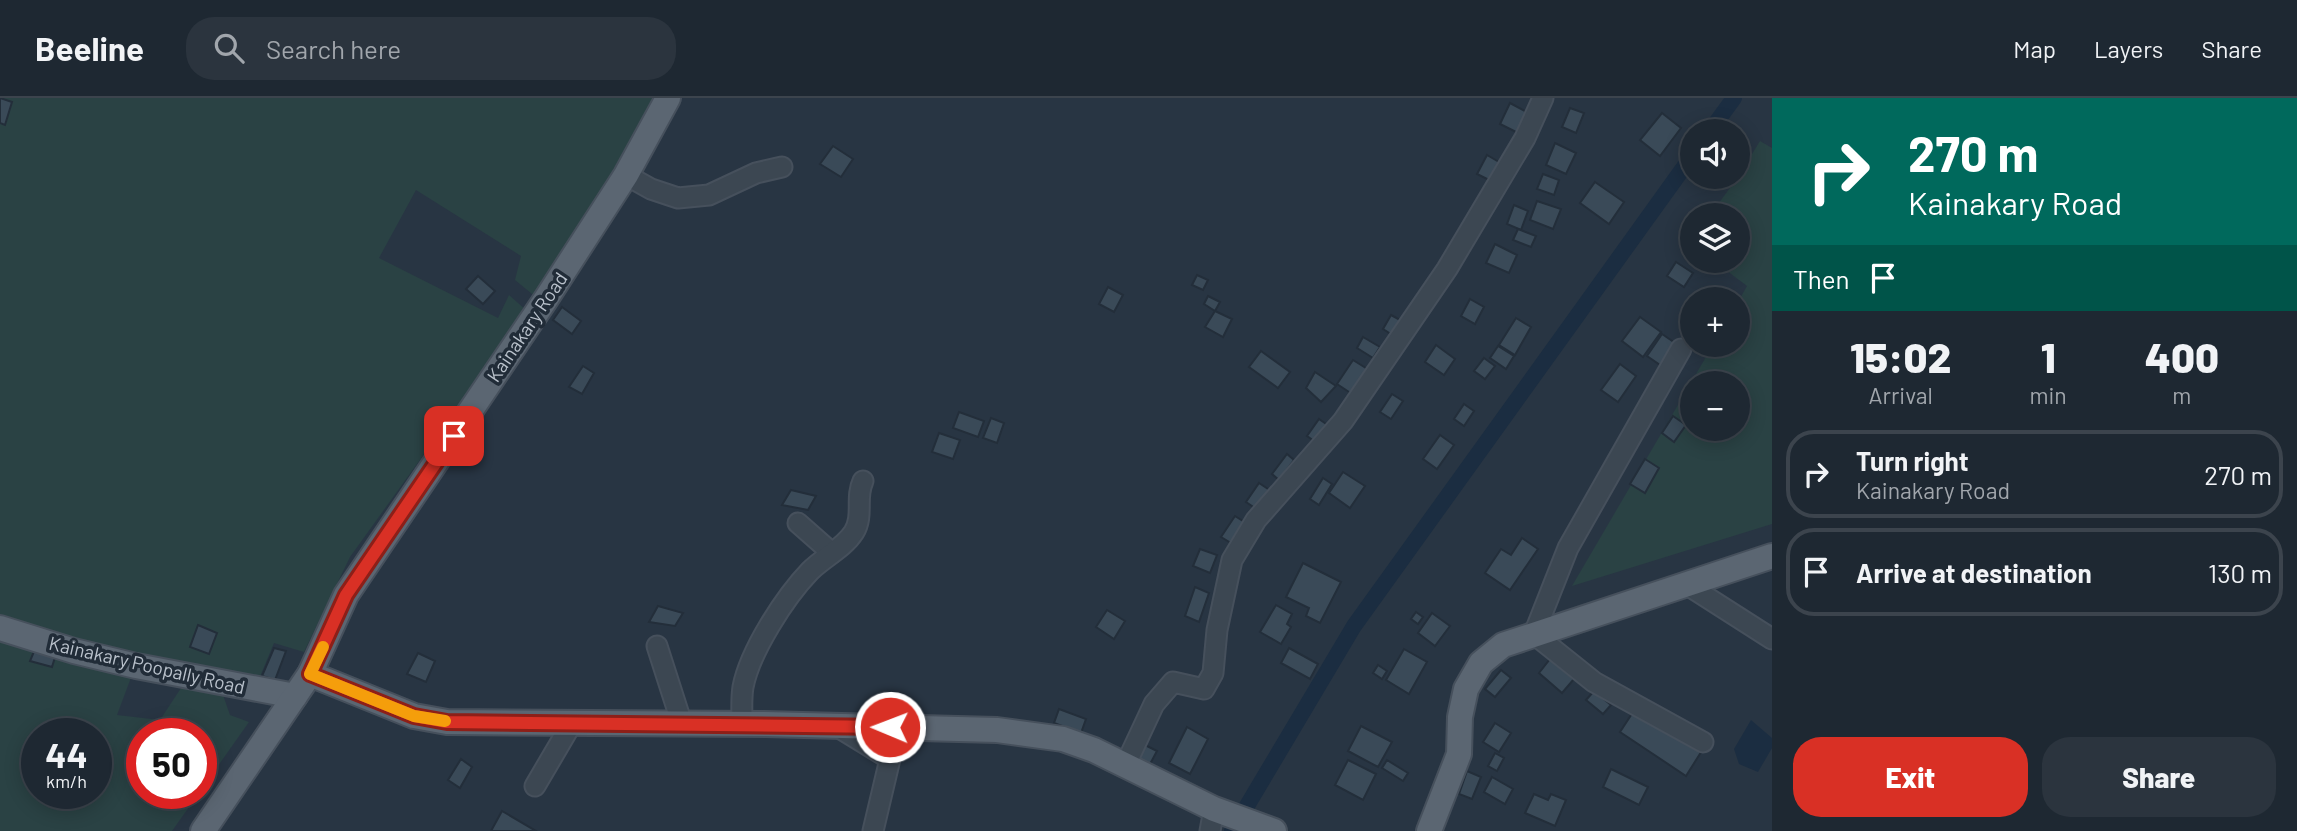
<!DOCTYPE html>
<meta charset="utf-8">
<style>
body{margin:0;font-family:Barlow,sans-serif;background:#2b343e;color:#f1f3f6;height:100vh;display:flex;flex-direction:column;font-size:26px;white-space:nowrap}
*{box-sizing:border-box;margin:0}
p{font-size:23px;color:#a1a6ac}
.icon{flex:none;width:38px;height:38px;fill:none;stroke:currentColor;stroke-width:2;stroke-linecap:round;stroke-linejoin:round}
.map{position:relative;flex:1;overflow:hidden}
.sheet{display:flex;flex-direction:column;background:#1e2832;width:525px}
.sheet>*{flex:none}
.banner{background:#00695c;color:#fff;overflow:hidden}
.buttons{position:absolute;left:1680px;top:21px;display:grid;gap:14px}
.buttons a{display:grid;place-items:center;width:70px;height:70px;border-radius:50%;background:#1e2832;box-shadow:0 4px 18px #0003,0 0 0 2px #3c444d;font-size:35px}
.speed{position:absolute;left:21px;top:620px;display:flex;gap:14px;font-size:35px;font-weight:700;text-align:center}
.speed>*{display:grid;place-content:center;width:91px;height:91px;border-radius:50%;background:#1e2832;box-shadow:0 4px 18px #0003,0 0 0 2px #3c444d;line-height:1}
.speed small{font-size:18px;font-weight:400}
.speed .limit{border:10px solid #d22;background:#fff;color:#111}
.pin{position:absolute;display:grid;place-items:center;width:60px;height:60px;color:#fff;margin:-30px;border-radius:14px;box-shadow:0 4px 10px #0006}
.me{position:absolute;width:77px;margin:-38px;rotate:271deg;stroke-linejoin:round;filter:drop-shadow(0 0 5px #0008)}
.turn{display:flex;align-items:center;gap:24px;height:147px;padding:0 21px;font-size:32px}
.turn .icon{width:91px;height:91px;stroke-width:2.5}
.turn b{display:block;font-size:49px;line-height:60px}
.then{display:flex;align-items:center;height:66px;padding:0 21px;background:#0003;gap:14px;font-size:26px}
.eta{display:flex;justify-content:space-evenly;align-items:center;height:119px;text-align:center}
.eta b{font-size:42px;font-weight:800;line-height:49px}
.action{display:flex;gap:14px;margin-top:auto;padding:14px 21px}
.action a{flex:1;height:80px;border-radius:28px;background:#d93025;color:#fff;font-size:28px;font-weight:800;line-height:80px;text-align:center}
.action a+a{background:#2b343e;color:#f1f3f6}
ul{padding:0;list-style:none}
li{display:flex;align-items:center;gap:21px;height:88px;margin:0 14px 10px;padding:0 7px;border:4px solid #3c444d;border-radius:28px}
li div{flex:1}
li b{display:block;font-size:26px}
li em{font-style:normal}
header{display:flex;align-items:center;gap:42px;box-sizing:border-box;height:98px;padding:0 35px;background:#1e2832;border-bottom:2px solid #3c444d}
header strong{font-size:33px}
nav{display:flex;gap:38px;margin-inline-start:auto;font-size:24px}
.search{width:490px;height:63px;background:#2b343e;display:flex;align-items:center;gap:18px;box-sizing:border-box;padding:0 24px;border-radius:28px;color:#a1a6ac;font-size:26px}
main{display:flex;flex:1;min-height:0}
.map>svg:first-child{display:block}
</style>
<header>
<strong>Beeline</strong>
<div class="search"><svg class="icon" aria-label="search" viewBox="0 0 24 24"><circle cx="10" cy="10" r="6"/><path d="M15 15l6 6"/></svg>Search here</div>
<nav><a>Map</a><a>Layers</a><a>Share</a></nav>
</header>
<main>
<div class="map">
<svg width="1772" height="733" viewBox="0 0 1772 733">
<rect width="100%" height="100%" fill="#283543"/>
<g fill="#2a4244" fill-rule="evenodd">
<path d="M0 0H654L638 39 537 200 515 182 521 158 416 92 379 160 498 220 509 197 527 213 350 459 304 554 274 545 259 581 87 544 0 516Z"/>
<path d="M1760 43 1772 50V426L1572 488 1713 247H1738V204L1747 188 1714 163H1738V117H1710L1738 79ZM1692 285H1738V331H1692Z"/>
<path d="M0 540 132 577 117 617 160 622 183 587 223 597 230 617 249 624 201 692V635H142V695H199L172 733H0ZM37 635H96V695H37Z"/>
</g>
<path fill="#1b2d41" d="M1751 622 1772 640V650L1758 674 1739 666 1734 651Z"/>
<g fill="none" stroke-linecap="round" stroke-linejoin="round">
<g stroke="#1b2d41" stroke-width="16">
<path d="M1710 33 1734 0"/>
<path d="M1232 733 1354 528 1692 58"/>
</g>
</g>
<g fill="#3a4a58" stroke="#232e3a" stroke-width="2">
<path d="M0 0 12 4 5 27 0 25Z"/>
<path d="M1510 5 1532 17 1522 37 1500 26Z"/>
<path d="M1570 10 1584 15 1576 35 1562 29Z"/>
<path d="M1662 15 1681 30 1660 58 1640 42Z"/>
<path d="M1555 45 1576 55 1566 76 1546 67Z"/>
<path d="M833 48 853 61 841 79 820 66Z"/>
<path d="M1487 57 1499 64 1489 82 1477 76Z"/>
<path d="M1543 76 1559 82 1554 97 1537 91Z"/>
<path d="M1595 84 1624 104 1609 126 1580 105Z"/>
<path d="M1537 103 1561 111 1553 131 1530 122Z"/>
<path d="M1514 107 1528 113 1521 132 1507 126Z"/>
<path d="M1518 131 1536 138 1531 149 1513 142Z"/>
<path d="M1495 146 1517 157 1509 175 1486 165Z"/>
<path d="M1676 164 1693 175 1684 189 1667 178Z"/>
<path d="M1197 177 1208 182 1203 192 1192 187Z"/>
<path d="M478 178 495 193 483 206 466 191Z"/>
<path d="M1108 189 1123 197 1114 214 1099 206Z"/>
<path d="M1701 192 1714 201H1694Z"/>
<path d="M1208 198 1220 204 1215 213 1204 206Z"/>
<path d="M1470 201 1484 209 1475 226 1461 218Z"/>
<path d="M1692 204V224L1683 217Z"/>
<path d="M562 209 581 223 572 236 553 222Z"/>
<path d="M1215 213 1232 221 1223 239 1205 229Z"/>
<path d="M1391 217 1402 223 1394 238 1383 231Z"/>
<path d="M1640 219 1661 234 1643 259 1622 243Z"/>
<path d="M1516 220 1531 229 1515 257 1499 247Z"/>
<path d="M1662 236 1681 249 1666 271 1647 258Z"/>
<path d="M1363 239 1380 249 1373 260 1357 250Z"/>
<path d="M1436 247 1455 261 1444 277 1425 264Z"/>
<path d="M1498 248 1514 258 1506 271 1490 260Z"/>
<path d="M1261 253 1290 274 1278 290 1249 269Z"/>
<path d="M1484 260 1495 268 1485 281 1474 273Z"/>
<path d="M1353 262 1369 272 1352 296 1337 286Z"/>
<path d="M1620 266 1636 278 1618 304 1601 292Z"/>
<path d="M583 268 594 275 582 296 569 289Z"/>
<path d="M1315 274 1336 288 1321 304 1306 290Z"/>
<path d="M1392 296 1403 303 1391 321 1380 314Z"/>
<path d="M1464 306 1474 313 1464 328 1454 321Z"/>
<path d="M959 314 984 323 978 339 953 330Z"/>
<path d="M1673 318 1686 327 1674 344 1662 335Z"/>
<path d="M991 320 1004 325 997 345 983 340Z"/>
<path d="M1319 321 1329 328 1317 345 1307 338Z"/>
<path d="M939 335 960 342 953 361 932 354Z"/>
<path d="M1440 337 1454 347 1437 371 1423 361Z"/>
<path d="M1287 356 1294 362 1279 382 1272 376Z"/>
<path d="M1645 361 1659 370 1645 395 1630 386Z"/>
<path d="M1343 374 1365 388 1350 410 1329 395Z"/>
<path d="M1323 380 1332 386 1319 407 1310 401Z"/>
<path d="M1259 385 1271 393 1258 412 1246 404Z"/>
<path d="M791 392 816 398 808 412 782 407Z"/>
<path d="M1235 418 1249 427 1236 448 1221 439Z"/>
<path d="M1522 440 1538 451 1510 492 1485 475 1501 451 1511 457Z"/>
<path d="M1200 451 1217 457 1210 475 1193 468Z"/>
<path d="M1303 465 1341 484 1320 525 1306 518 1309 510 1286 499Z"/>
<path d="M1195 489 1209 495 1199 524 1185 518Z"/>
<path d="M1276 507 1292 516 1287 526 1291 529 1281 546 1260 534Z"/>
<path d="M658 508 683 515 675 528 649 524Z"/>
<path d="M1107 512 1125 523 1114 541 1096 529Z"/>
<path d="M1416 514 1423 519 1418 526 1411 521Z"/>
<path d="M1432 515 1450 528 1435 548 1418 535Z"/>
<path d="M198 527 217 535 209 556 190 549Z"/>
<path d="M274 550 286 553 275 582 262 578Z"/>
<path d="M1289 550 1318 566 1310 581 1281 565Z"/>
<path d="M35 551 56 556 52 569 30 563Z"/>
<path d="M1404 551 1427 564 1409 596 1386 582Z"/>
<path d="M418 555 435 563 426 584 407 576Z"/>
<path d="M1550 561 1574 581 1562 595 1539 575Z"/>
<path d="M1378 567 1387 573 1382 581 1373 575Z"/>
<path d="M1501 572 1511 580 1495 599 1485 591Z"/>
<path d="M1594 593 1611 607 1603 616 1586 602Z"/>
<path d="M1637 608 1703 651 1686 678 1620 634Z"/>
<path d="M1059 611 1086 621 1081 635 1054 625Z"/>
<path d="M1495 625 1511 635 1499 654 1483 644Z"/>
<path d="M1361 628 1392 644 1378 669 1348 653Z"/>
<path d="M1187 629 1208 641 1190 676 1169 665Z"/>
<path d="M1141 645 1157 653 1149 668 1133 659Z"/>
<path d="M1495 655 1504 660 1497 673 1488 668Z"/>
<path d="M461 661 472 669 460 690 448 682Z"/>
<path d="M1348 662 1376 676 1363 702 1335 687Z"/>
<path d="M1387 662 1408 675 1403 683 1382 670Z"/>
<path d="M1611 671 1648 689 1639 707 1603 689Z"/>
<path d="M1467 673 1481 679 1472 701 1459 696Z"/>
<path d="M1492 679 1513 691 1505 706 1484 694Z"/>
<path d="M1534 696 1548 702 1551 696 1566 702 1555 728 1525 715Z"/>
<path d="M502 713 536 733H491Z"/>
</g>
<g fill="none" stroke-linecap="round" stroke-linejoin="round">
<g stroke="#46505c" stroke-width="23">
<g id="minor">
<path d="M626 77 651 91 678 100 709 97 756 75 782 69"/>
<path d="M1681 251 1568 450 1534 536 1594 584 1703 644"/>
<path d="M798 425 832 455"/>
<path d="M1686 486 1772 541"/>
<path d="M657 548 682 626"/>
<path d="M742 626C742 614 741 601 743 589 750 553 785 499 810 473 824 459 844 450 854 434 864 417 855 400 863 383"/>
<path d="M836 628 890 661 873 733"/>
<path d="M1125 668 1154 606 1173 584 1204 591 1213 575 1217 532 1232 462 1256 422 1343 323 1447 171 1525 40 1543 0"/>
<path d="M535 688 572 625"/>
<path d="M1210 733 1214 711"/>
</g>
</g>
<g stroke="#46505c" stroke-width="28">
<g id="major">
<path d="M0 530 74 553 136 568 295 598"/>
<path d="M310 576 414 618 447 624 765 626 997 632 1063 641 1094 652 1214 711 1274 733"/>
<path d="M203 733 310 576 346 497 546 201 626 77 668 0"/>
<path d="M1429 733 1459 656 1460 619 1466 591 1481 565 1503 547 1772 458"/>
</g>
</g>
<use href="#minor" stroke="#3c4752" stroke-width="19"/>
<use href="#major" stroke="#5b6672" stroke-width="24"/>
</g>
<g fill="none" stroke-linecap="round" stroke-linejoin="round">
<g stroke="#8d1f18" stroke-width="18">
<path id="route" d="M454 338 346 497 310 576 414 618 447 624 890 629"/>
</g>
<use href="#route" stroke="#d93025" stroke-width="12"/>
<path stroke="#f59e0b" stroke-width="12" d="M323 549 310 576 414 618 445 623"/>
</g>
<g text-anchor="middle" stroke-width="7" stroke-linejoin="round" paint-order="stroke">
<g font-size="19" fill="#bac2cc" stroke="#212c38">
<text transform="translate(527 229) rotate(-56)" y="7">Kainakary Road</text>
<text transform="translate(147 567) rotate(13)" y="7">Kainakary Poopally Road</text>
</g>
</g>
</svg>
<div class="buttons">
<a><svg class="icon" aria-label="sound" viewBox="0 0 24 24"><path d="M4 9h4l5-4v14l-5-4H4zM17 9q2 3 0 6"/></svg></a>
<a><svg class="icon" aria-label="layers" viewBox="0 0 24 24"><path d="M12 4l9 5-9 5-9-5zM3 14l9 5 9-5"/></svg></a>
<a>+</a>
<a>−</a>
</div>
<div class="speed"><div>44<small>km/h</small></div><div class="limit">50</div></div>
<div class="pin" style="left:454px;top:338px;background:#d93025"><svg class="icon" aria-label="arrive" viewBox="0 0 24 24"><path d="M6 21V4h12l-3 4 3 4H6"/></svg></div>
<svg class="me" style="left:890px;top:629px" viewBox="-20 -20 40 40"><circle r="17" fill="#d93025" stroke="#fff" stroke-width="3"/><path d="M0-11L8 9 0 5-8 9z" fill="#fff"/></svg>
</div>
<section class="sheet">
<div class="banner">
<div class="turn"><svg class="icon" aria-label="right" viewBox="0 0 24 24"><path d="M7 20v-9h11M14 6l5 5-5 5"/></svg><div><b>270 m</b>Kainakary Road</div></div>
<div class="then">Then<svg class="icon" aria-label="arrive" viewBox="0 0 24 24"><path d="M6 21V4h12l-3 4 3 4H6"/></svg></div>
</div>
<div class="eta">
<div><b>15:02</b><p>Arrival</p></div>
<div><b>1</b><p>min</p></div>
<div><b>400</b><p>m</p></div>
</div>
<ul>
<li><svg class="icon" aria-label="right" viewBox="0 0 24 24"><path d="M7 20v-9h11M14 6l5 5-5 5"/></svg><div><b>Turn right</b><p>Kainakary Road</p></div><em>270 m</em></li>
<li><svg class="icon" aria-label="arrive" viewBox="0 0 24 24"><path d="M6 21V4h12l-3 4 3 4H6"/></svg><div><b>Arrive at destination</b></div><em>130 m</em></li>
</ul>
<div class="action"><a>Exit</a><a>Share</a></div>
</section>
</main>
